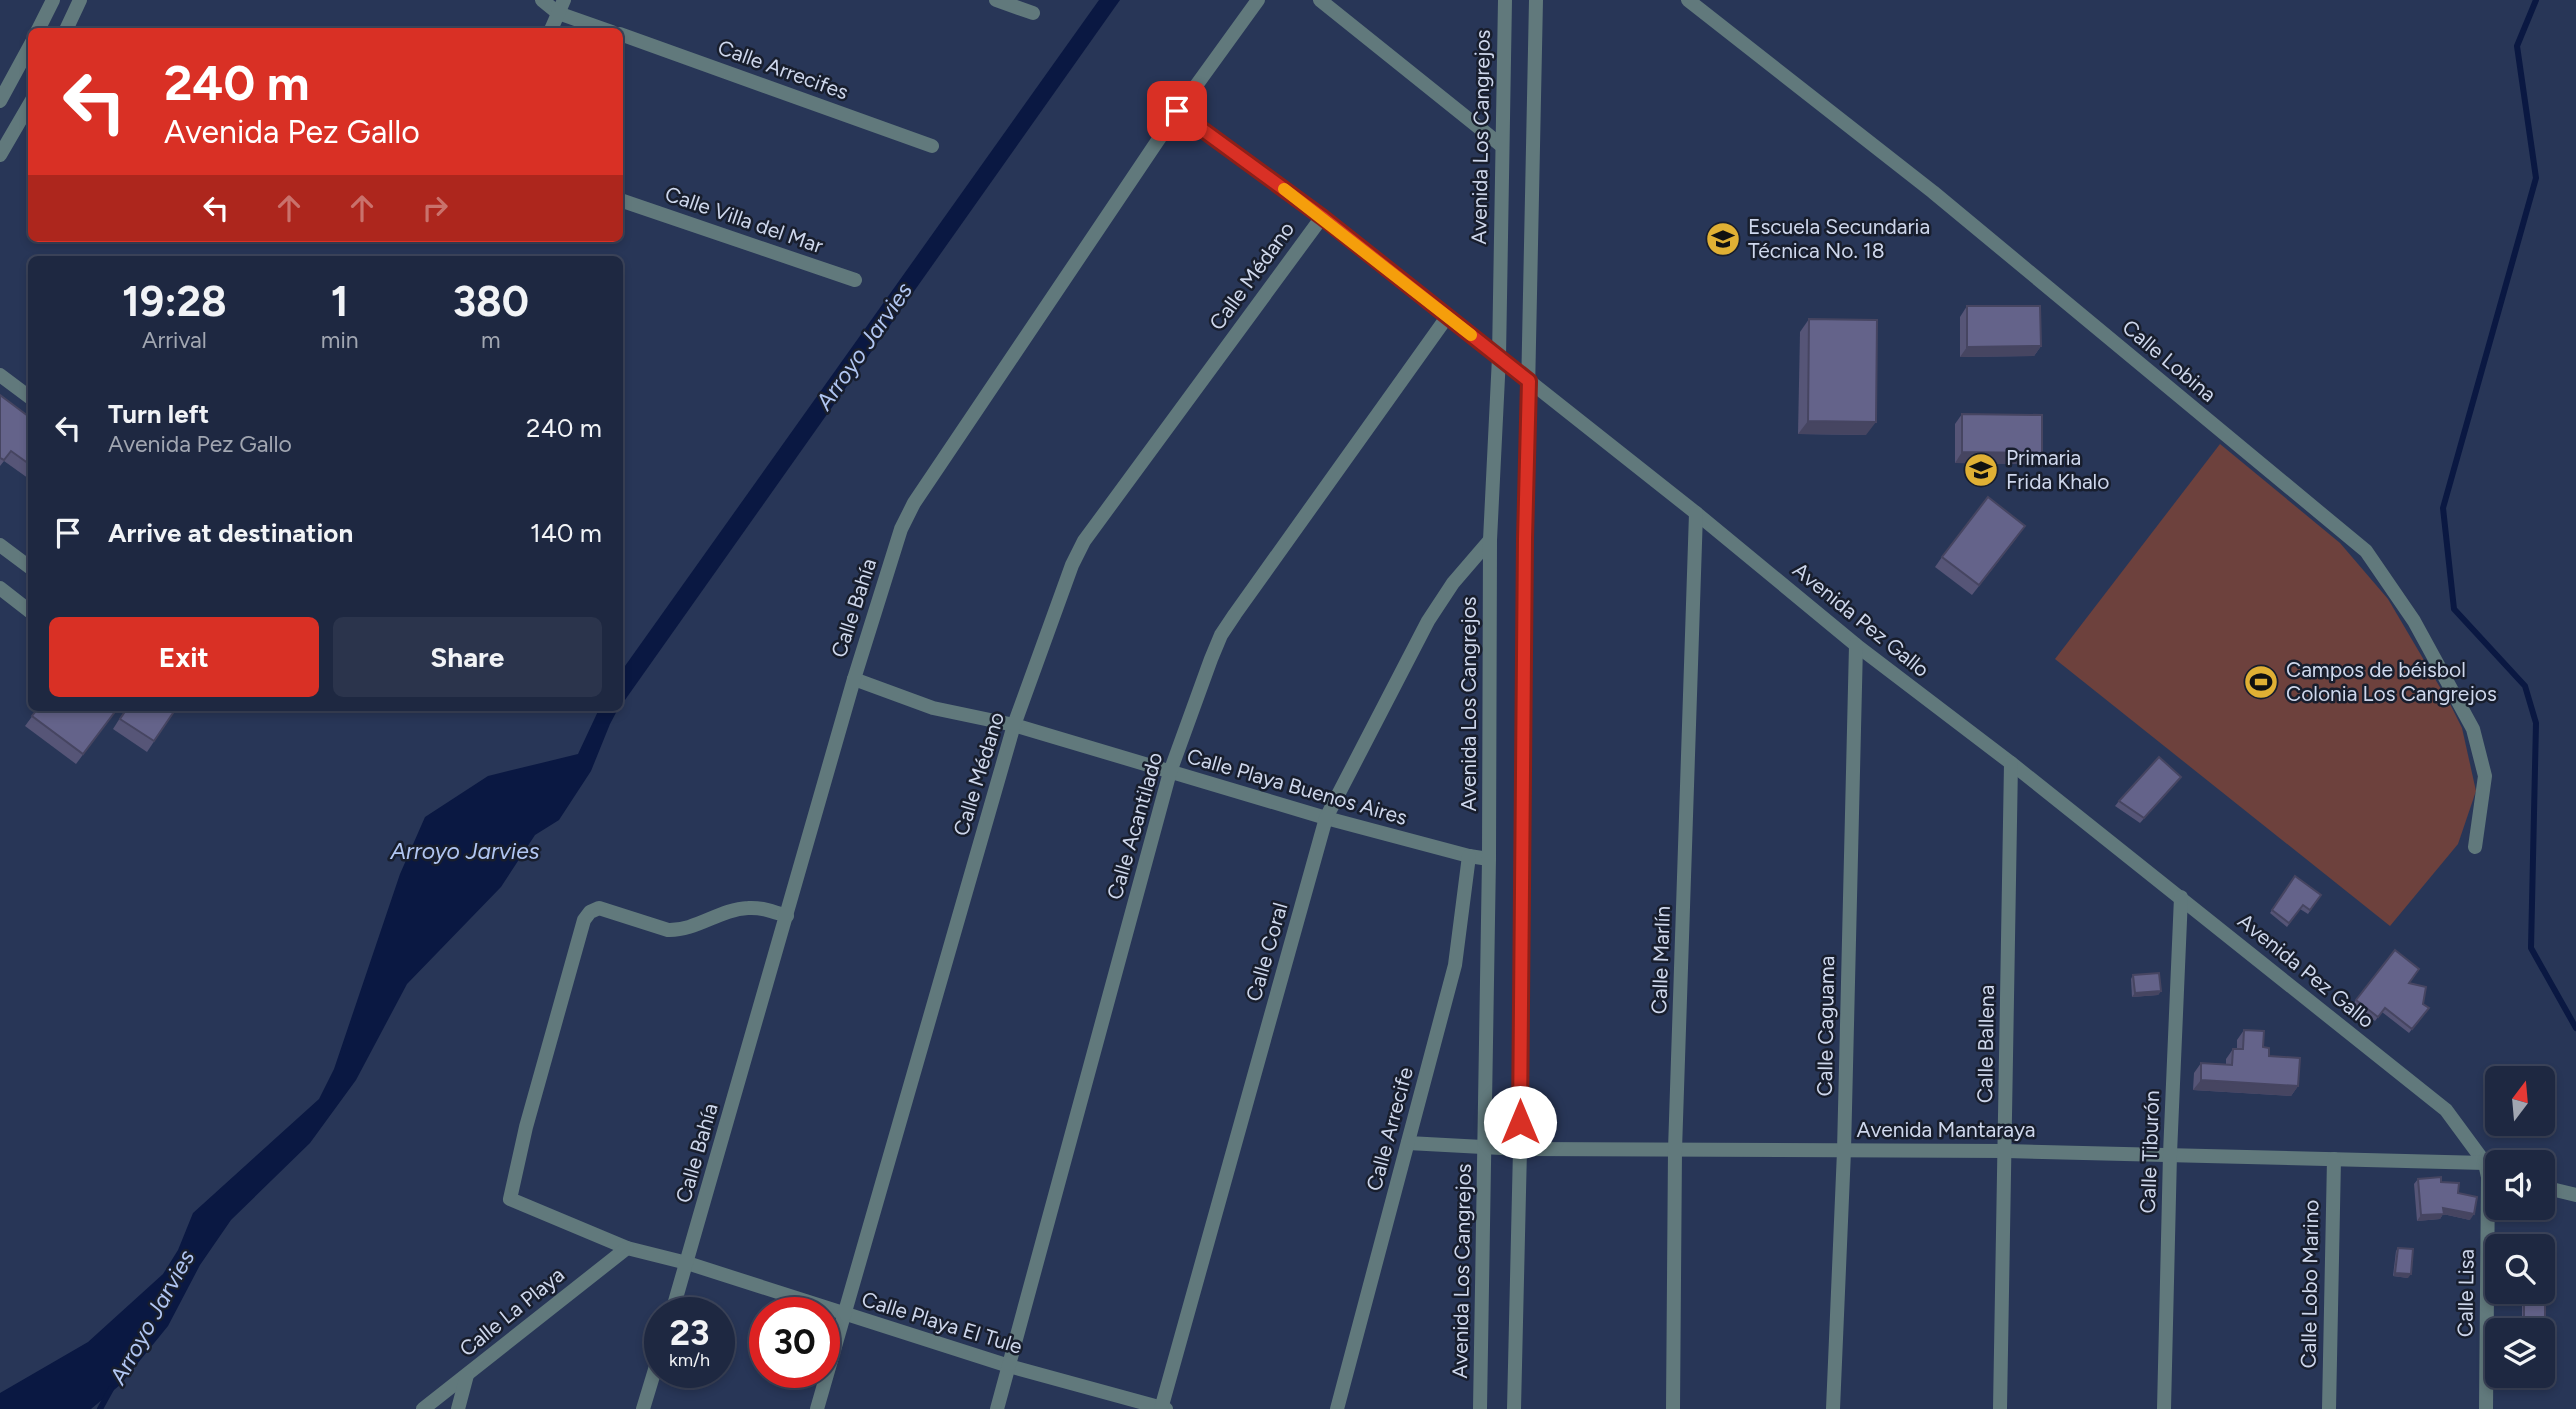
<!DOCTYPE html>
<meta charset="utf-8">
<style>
body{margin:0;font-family:Figtree,sans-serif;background:#2b344c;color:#f1f3f6;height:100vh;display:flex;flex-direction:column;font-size:26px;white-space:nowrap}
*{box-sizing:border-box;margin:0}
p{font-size:23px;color:#a1a6b1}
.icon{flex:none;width:38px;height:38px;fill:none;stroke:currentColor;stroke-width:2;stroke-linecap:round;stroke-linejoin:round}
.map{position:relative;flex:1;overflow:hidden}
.details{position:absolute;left:28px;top:256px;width:595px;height:455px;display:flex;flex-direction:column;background:#1e2841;border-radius:10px;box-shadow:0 4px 10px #0003,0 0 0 2px #3c445a}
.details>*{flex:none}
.guide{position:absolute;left:28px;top:28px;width:595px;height:214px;border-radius:10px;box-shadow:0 4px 10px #0003,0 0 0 2px #3c445a;background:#d93025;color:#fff;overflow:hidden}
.needle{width:46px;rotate:16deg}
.buttons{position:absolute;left:2485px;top:1066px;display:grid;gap:14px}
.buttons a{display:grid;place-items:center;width:70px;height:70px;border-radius:10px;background:#1e2841;box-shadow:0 4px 10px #0003,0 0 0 2px #3c445a;font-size:35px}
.speed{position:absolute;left:644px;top:1297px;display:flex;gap:14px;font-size:35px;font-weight:700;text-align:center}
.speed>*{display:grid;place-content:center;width:91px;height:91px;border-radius:50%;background:#1e2841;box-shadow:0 4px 10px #0003,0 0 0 2px #3c445a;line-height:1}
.speed small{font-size:18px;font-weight:400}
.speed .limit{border:10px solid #d22;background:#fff;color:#111}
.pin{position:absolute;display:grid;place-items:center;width:60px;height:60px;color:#fff;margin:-30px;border-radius:14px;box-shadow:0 4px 10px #0006}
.me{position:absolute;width:77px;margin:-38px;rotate:0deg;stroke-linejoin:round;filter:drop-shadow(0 0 5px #0008)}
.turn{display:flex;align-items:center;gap:24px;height:147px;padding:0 21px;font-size:32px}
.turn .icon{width:91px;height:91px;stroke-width:2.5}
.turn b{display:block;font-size:49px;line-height:60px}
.lanes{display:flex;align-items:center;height:66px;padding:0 21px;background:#0003;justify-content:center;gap:35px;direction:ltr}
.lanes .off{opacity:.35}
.eta{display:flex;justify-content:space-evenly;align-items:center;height:119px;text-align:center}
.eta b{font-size:42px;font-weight:700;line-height:49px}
.primary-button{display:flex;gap:14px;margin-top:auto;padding:14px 21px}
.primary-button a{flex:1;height:80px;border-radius:10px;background:#d93025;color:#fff;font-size:28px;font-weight:700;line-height:80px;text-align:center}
.primary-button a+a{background:#2b344c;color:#f1f3f6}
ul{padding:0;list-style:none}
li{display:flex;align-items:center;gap:21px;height:105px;padding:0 21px}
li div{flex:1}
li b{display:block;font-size:26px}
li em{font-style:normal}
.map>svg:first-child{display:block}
</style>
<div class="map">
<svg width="2576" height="1409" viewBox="0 0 2576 1409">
<rect width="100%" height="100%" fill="#283657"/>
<path fill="#6d413d" d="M2220 444 2340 543 2388 599 2451 706 2462 728 2476 791 2458 844 2390 926 2055 659Z"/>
<g fill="#0a1842">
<path d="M1099 0H1120L620 707V673Z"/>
<path d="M600 707H619L610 724 591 771 559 820 535 835 501 887 407 984 356 1080 310 1143 231 1220 200 1265 168 1326 120 1385 91 1409H0V1393L88 1342 163 1274 178 1250 193 1213 319 1099 334 1069 400 874 425 817 488 776 578 754Z"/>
</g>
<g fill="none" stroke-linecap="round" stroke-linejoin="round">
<g stroke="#0a1842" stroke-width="6">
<path d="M2536 0 2517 46 2536 178 2443 508 2454 609 2525 686 2536 723 2531 948 2576 1028"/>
<path d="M100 1409 111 1389"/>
</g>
<g stroke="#61797c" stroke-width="14">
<path d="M542 0 558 13 612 32"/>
<path d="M996 0 1033 13"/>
<path d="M1320 0 1502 146"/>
<path d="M1688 0 1933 192 2366 551 2414 621 2473 729 2485 776 2475 847"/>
<path d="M550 32 564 0"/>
<path d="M620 34 932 146"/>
<path d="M1177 112 1322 217 1696 513 1856 645 2011 763 2446 1110 2485 1163 2488 1177 2497 1178"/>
<path d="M620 200 855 280"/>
<path d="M0 375 32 399"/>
<path d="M0 545 32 569"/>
<path d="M0 588 32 613"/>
<path d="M854 679 933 708 1014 725 1326 818 1469 856 1489 859"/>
<path d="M787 916C774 912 762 907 748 908 720 909 696 931 668 930L599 908 590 912 584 920 526 1127 510 1199 627 1248 687 1263 1009 1366 1166 1409"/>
<path d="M1408 1143 1520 1149 2006 1151 2485 1163"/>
<path d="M2543 1187 2576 1195"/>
<path d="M672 1312 854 679 901 529 914 503 1177 112 1258 0"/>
<path d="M423 1409 627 1248"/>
<path d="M458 1409 467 1375"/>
<path d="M643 1409 660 1353"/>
<path d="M817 1409 1014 725 1072 565 1084 541 1322 217"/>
<path d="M997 1409 1170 772 1211 659 1221 635 1235 614 1447 317"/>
<path d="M1161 1409 1326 818 1428 621 1453 583 1490 540"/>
<path d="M1337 1409 1455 965 1469 856"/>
<path d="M1480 1409 1489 859 1490 540 1499 357 1505 0"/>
<path d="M1514 1409 1520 1149 1525 539 1536 0"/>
<path d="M1673 1409 1675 1150 1696 513"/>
<path d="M1833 1409 1844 1151 1856 645"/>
<path d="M2000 1409 2011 763"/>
<path d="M2164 1409 2170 1154 2181 897"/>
<path d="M2329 1409 2334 1159"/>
<path d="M2486 1409 2488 1177"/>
</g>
<g stroke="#61797c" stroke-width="14">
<path d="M37 32 53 0"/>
<path d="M65 32 80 0"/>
<path d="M0 101 32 42"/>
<path d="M0 155 32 100"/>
</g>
</g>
<g fill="#565577">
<path d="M1967 306 2041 346 2034 356 1960 357V317Z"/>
<path d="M1809 319 1866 435 1798 434 1800 332Z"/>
<path d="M0 395 32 419V481L4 461 0 466Z"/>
<path d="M1962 414 2042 453 2035 464 1955 463V424Z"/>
<path d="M2018 536 1972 595 1935 567 1942 557Z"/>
<path d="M39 707 114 713 76 764 25 726Z"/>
<path d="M127 707H177L147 752 113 729Z"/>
<path d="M2177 782 2140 823 2115 806 2119 801Z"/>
<path d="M2295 876 2321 895 2308 914 2300 909 2287 927 2270 913Z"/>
<path d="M2395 950 2409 983 2423 1004 2429 1008 2409 1033 2382 1012 2375 1021 2353 1004Z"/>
<path d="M2133 975 2161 991 2158 995 2132 997 2131 979Z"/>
<path d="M2244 1030 2263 1047 2269 1056 2298 1086 2291 1096 2193 1090 2194 1073 2201 1063 2226 1064V1059L2233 1049H2237V1040Z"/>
<path d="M2418 1179 2441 1182 2458 1193 2470 1220 2443 1214 2440 1219 2417 1221 2414 1184Z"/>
<path d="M2398 1248 2408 1278 2393 1276 2396 1251Z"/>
<path d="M2524 1301 2545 1318 2542 1321H2522V1304Z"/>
</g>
<g fill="#464561">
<path d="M2041 346 2034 356 1960 357 1967 347Z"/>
<path d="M1808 421 1876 422 1866 435 1798 434Z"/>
<path d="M1962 452 2042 453 2035 464 1955 463Z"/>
<path d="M2161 991 2158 995 2132 997 2135 993Z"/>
<path d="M2201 1080 2298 1086 2291 1096 2193 1090Z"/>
<path d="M2443 1208 2474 1214 2470 1220 2443 1214 2440 1219 2417 1221 2421 1215Z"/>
<path d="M2395 1273 2411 1274 2408 1278 2393 1276Z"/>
<path d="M2524 1318H2545L2542 1321H2522Z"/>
</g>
<g fill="#64638a" stroke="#464561" stroke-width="2">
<path d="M1967 306H2040L2041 346 1967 347Z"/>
<path d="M1809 319 1877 320 1876 422 1808 421Z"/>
<path d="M0 395 32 419V466L11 451 4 460 0 458Z"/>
<path d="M1962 414 2042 415V453L1962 452Z"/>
<path d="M1988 497 2025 526 1979 585 1942 557Z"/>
<path d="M39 707H105L114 713 83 754 32 716Z"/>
<path d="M128 707H177L154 741 120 719Z"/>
<path d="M2159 757 2181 777 2144 818 2119 801Z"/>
<path d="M2295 876 2321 895 2310 910 2303 905 2289 923 2272 910Z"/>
<path d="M2395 950 2419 969 2409 983 2426 987 2423 1004 2429 1008 2412 1029 2385 1008 2378 1017 2356 1000Z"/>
<path d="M2159 973 2161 991 2135 993 2133 975Z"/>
<path d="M2244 1030 2264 1031 2263 1047 2269 1048V1056L2300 1058 2298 1086 2201 1080V1063L2232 1065 2233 1049H2243Z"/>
<path d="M2441 1177V1182L2459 1183 2458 1193 2477 1197 2474 1214 2443 1208 2444 1214 2421 1215 2418 1179Z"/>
<path d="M2398 1248 2413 1249 2411 1274 2395 1273Z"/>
<rect x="2524" y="1301" width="21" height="17"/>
</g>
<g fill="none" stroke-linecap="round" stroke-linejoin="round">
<g stroke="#8d1f18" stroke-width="18">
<path id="route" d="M1177 111 1322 217 1529 381 1525 539 1520 1122"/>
</g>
<use href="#route" stroke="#d93025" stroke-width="12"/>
<path stroke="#f59e0b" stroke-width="12" d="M1284 189 1471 335"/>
</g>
<defs>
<g id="school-disc" transform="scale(1.75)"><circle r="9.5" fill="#e0b034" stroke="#181e2d"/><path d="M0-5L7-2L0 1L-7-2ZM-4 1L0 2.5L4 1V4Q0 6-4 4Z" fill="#111"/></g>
<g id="stadium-disc" transform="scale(1.75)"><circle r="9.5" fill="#e0b034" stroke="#181e2d"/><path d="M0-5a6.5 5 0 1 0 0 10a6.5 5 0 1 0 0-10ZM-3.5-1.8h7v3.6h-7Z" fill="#111"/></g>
</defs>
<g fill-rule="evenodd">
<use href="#school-disc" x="1723" y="239"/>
<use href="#school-disc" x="1981" y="470"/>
<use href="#stadium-disc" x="2261" y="682"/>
</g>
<g text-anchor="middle" stroke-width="5" stroke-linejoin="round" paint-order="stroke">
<g font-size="21" fill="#ced7ec" stroke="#181e2d">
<text transform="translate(783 70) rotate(20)" y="7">Calle Arrecifes</text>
<text transform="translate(1481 137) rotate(-89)" y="7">Avenida Los Cangrejos</text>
<text transform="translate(744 220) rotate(19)" y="7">Calle Villa del Mar</text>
<text transform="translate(1252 276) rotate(-54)" y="7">Calle Médano</text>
<text transform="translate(2169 361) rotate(40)" y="7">Calle Lobina</text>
<text transform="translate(854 608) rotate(-72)" y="7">Calle Bahía</text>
<text transform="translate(1861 620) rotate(39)" y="7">Avenida Pez Gallo</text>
<text transform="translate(1469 704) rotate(-90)" y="7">Avenida Los Cangrejos</text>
<text transform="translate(979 774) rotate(-73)" y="7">Calle Médano</text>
<text transform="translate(1297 787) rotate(16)" y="7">Calle Playa Buenos Aires</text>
<text transform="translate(1135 826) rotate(-74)" y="7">Calle Acantilado</text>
<text transform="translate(1267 952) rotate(-74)" y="7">Calle Coral</text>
<text transform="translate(1661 960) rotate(-88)" y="7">Calle Marlín</text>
<text transform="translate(2306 971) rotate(39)" y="7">Avenida Pez Gallo</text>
<text transform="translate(1826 1026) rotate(-89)" y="7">Calle Caguama</text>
<text transform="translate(1986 1044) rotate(-89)" y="7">Calle Ballena</text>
<text transform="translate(1390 1129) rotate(-75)" y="7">Calle Arrecife</text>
<text x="1946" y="1137">Avenida Mantaraya</text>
<text transform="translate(2150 1152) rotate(-88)" y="7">Calle Tiburón</text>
<text transform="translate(697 1153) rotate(-74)" y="7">Calle Bahía</text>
<text transform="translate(1462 1271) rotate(-89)" y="7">Avenida Los Cangrejos</text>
<text transform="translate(2310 1284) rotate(-89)" y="7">Calle Lobo Marino</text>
<text transform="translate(2466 1293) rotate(-89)" y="7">Calle Lisa</text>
<text transform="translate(512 1312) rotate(-39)" y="7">Calle La Playa</text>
<text transform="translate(942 1323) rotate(17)" y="7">Calle Playa El Tule</text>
</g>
<g font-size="21" fill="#ced7ec" stroke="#181e2d" text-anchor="start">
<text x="1748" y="234">Escuela Secundaria<tspan x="1748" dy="24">Técnica No. 18</tspan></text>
<text x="2006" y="465">Primaria<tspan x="2006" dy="24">Frida Khalo</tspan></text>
<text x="2286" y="677">Campos de béisbol<tspan x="2286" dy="24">Colonia Los Cangrejos</tspan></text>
</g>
<g font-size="23" font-style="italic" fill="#b1c6f2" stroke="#181e2d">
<text transform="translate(864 346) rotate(-55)" y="8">Arroyo Jarvies</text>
<text x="465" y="859">Arroyo Jarvies</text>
<text transform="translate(152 1317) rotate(-61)" y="8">Arroyo Jarvies</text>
</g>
</g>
</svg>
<div class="buttons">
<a><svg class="needle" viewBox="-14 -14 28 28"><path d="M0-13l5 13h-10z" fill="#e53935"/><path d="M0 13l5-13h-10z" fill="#a1a6b1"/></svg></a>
<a><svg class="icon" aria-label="sound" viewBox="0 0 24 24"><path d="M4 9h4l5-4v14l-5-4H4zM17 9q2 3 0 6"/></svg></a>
<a><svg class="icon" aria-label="search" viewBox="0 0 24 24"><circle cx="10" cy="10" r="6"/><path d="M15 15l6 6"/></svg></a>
<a><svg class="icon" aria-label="layers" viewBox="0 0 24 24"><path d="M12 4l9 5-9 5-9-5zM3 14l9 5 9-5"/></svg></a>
</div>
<div class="speed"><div>23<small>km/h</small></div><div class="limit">30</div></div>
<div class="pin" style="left:1177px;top:111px;background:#d93025"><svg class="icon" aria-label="arrive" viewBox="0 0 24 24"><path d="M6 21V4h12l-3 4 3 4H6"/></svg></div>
<svg class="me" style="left:1520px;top:1122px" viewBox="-20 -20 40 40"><circle r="19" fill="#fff"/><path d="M0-13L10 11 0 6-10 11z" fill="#d93025"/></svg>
<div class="guide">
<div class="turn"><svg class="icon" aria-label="left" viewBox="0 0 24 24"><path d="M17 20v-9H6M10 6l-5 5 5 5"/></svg><div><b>240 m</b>Avenida Pez Gallo</div></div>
<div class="lanes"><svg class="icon" aria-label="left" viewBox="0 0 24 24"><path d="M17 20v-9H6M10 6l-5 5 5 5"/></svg><svg class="icon off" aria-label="ahead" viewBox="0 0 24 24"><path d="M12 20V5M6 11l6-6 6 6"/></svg><svg class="icon off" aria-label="ahead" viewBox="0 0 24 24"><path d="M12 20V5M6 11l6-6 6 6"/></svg><svg class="icon off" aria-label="right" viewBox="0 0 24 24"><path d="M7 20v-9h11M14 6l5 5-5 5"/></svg></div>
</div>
<section class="details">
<div class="eta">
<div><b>19:28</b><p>Arrival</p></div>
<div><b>1</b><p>min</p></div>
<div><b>380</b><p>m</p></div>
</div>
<ul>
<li><svg class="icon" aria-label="left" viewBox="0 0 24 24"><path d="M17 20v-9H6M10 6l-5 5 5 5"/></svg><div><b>Turn left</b><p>Avenida Pez Gallo</p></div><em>240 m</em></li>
<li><svg class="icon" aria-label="arrive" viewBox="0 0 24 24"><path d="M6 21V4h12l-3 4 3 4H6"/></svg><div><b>Arrive at destination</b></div><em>140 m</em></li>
</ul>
<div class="primary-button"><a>Exit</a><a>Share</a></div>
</section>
</div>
